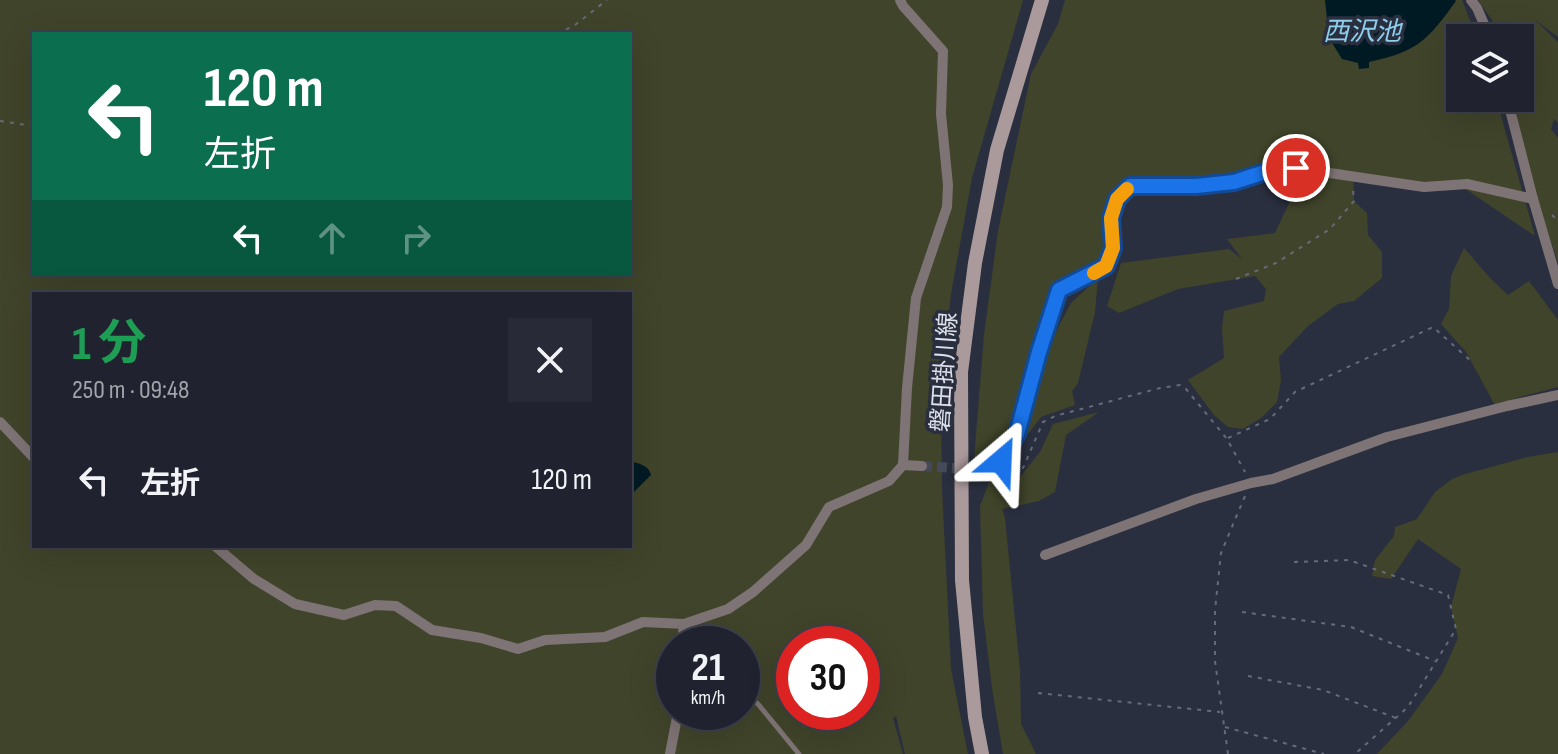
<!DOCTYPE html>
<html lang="ja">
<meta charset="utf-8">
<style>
body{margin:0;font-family:"Sofia Sans Condensed","Noto Sans JP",sans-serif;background:#282b37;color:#f1f3f6;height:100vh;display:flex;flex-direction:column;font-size:30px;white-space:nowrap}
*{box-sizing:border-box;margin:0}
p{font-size:26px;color:#a2a4aa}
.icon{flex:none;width:44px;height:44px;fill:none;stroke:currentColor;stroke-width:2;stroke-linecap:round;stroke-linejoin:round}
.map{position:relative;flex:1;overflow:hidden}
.details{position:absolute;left:32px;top:292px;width:600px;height:256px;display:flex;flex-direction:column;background:#20232f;border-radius:0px;box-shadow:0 8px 32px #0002,0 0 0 2px #3d404b}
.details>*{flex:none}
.banner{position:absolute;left:32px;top:32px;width:600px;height:244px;border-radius:0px;box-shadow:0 8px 32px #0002,0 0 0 2px #3d404b;background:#0b6e4f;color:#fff;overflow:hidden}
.buttons{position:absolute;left:1446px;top:24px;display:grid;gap:16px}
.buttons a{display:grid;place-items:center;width:88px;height:88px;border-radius:0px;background:#20232f;box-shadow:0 8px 32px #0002,0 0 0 2px #3d404b;font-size:40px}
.speed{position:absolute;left:656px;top:626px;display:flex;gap:16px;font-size:40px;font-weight:700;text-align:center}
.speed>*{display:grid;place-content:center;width:104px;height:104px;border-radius:50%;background:#20232f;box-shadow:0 8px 32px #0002,0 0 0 2px #3d404b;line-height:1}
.speed small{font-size:20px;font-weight:400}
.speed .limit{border:12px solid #d22;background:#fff;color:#111}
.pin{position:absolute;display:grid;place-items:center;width:68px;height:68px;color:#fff;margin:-34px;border:4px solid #fff;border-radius:50%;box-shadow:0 2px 8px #0007}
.me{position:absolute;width:88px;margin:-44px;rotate:26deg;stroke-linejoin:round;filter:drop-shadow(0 0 6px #0008)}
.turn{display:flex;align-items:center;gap:28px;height:168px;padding:0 40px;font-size:36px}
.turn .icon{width:104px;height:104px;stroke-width:2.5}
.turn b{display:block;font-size:56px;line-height:68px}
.lanes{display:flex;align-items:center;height:76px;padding:0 40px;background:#0003;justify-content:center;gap:40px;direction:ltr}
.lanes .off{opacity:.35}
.round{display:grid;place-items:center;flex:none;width:84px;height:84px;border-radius:0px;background:#282b37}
.head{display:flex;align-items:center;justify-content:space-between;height:136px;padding:0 40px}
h1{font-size:48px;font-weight:700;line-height:60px;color:#1e9e55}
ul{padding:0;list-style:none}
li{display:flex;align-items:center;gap:24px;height:104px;padding:0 40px}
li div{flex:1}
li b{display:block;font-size:30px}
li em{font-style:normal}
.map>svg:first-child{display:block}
</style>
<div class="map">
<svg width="1558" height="754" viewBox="0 0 1558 754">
<rect width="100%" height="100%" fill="#2a2f3f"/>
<g fill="#40442a" fill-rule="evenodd">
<path d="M0 0H1023L972 178 951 294 941 391 942 489 951 669 968 754H905L896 716 893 718 903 754H0ZM34 34H630V274H34ZM34 294H630V546H34ZM674 644H742V712H674ZM794 644H862V712H794Z"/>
<path d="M1065 0H1462L1477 38H1460V98H1496L1535 236 1464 188 1353 176 1354 201 1367 213 1368 235 1382 252V278L1354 301 1338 304 1308 326 1279 357 1281 380 1277 402 1261 418 1243 429 1228 427 1214 415 1188 380 1224 358 1222 328 1224 311 1264 301 1266 289 1255 276 1178 289 1119 313 1107 306 1121 263 1229 249 1242 259 1227 239 1275 233 1305 169 1344 174 1293 160 1234 182 1130 186 1113 209 1106 266 1059 290 1001 461 973 472 984 335 998 231 1031 74 1058 24Z"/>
<path d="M1478 0H1558V37L1534 19 1558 42V123L1554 119 1551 129 1558 138V263L1522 156 1515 98H1520V38H1497L1492 20Z"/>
<path d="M1464 248 1491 279 1508 295 1529 281 1558 320V387L1516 398 1497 409 1466 352 1441 324 1449 309 1451 276Z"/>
<path d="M1098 278 1095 312 1078 383 1072 391 1075 405 1041 417 1016 450 1041 360 1071 303Z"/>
<path d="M1099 412 1066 435 1055 492 1039 501 1002 509 1005 518 1020 670 1021 724 1036 754H1003L992 688 983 614 980 506 991 477H1020L1040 452 1053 424Z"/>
<path d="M1558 452V754H1377L1408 721 1442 674 1458 638 1451 607 1461 569 1418 539 1391 579 1372 576 1375 560 1394 536 1395 527 1417 519 1435 492 1452 479 1465 474 1528 457Z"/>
</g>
<g fill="#001a24">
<path d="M1325 0H1455L1456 1C1428 40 1417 52 1369 62V68L1359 69 1358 63 1342 59 1329 38Z"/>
<path d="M630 461C639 464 649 465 651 475L630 496Z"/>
</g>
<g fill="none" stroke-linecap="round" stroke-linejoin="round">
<path stroke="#454a59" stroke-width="10" stroke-dasharray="10 5" stroke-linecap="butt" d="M922 466 984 470"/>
<g stroke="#666b79" stroke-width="2" stroke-dasharray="4 6" stroke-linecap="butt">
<path d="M557 34 575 25 607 0"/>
<path d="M0 121 34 126"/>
<path d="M1552 215 1558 221"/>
<path d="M1236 279 1276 263 1330 229 1354 201 1353 189"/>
<path d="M1228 438 1270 419 1295 392 1433 327 1471 361"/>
<path d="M1012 469 1023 468 1043 422 1055 416 1160 388 1180 385 1186 389 1227 439 1245 472"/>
<path d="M1294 562 1349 560 1448 595 1456 629 1408 707 1355 754"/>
<path d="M1242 612 1351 627 1435 661"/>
<path d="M1248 676 1323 690 1396 718"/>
<path d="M1038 693 1220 712"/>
<path d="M1225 727 1324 754"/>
<path d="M1228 754 1215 661V610L1221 553 1245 496"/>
</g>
<path stroke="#7e7375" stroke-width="5" d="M742 692 758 704 799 754"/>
<g stroke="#7e7375" stroke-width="10">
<path d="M900 0 903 6 943 51 941 114 948 185 947 207 916 298 907 388 903 465"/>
<path d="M1471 0 1477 8 1490 38"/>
<path d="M1507 98 1533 199 1558 284"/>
<path d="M0 422 34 458"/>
<path d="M984 470 1001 461 1017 434 1039 352 1059 290 1106 266 1113 248 1111 218 1117 199 1130 186H1196L1234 182 1268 171 1296 168 1424 187 1467 184 1533 199"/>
<path d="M215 546 254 579 295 604 344 615 375 605 396 606 432 630 481 638 518 649 545 640 605 637 643 622 684 624"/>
<path d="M1045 555 1196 499 1251 483 1273 479 1387 437 1507 406 1558 395"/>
<path d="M682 644 684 624 728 609 753 592 806 545 829 507 889 481 903 465 922 466"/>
<path d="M670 754 678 712"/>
</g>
<path stroke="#ab9a9b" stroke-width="14" d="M982 754 975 717 962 580 961 372 975 263 997 150 1042 0"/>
</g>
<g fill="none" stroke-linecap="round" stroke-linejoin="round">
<g stroke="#114b97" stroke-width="20">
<path id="route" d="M1001 461 1017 434 1039 352 1059 290 1106 266 1113 248 1111 218 1117 199 1130 186H1196L1234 182 1268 171 1296 168"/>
</g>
<use href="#route" stroke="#1a73e8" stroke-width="14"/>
<path stroke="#f59e0b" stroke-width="14" d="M1094 273 1106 266 1113 248 1111 218 1117 199 1127 189"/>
</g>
<g text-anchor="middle" stroke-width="7" stroke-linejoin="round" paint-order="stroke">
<g font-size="24" fill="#dee1eb" stroke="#2a2f3f">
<text transform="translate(944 372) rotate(-86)" y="8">磐田掛川線</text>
</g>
<g font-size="26" font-style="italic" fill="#8cceeb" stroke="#2a2f3f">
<text x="1362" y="40">西沢池</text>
</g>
</g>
</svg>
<div class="buttons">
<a><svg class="icon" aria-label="layers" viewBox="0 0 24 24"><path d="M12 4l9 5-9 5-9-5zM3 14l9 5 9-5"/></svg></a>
</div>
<div class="speed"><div>21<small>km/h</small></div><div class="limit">30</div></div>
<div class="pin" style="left:1296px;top:168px;background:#d93025"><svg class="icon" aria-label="arrive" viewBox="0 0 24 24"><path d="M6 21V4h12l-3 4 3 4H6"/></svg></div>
<svg class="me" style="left:1001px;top:461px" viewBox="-20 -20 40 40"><path d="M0-17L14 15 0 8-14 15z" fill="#1a73e8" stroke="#fff" stroke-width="4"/></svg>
<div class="banner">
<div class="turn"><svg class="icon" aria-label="left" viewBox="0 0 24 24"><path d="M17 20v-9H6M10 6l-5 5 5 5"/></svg><div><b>120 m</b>左折</div></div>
<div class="lanes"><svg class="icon" aria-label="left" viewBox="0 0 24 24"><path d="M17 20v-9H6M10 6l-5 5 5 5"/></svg><svg class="icon off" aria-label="ahead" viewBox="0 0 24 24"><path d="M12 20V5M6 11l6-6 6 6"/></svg><svg class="icon off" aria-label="right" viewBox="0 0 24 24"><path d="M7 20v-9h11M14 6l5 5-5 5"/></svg></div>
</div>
<section class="details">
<div class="head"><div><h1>1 分</h1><p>250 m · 09:48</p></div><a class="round"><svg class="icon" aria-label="close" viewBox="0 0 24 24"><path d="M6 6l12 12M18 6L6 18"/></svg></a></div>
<ul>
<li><svg class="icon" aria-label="left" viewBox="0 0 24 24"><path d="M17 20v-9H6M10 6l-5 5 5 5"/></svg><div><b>左折</b></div><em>120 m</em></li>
</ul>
</section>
</div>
